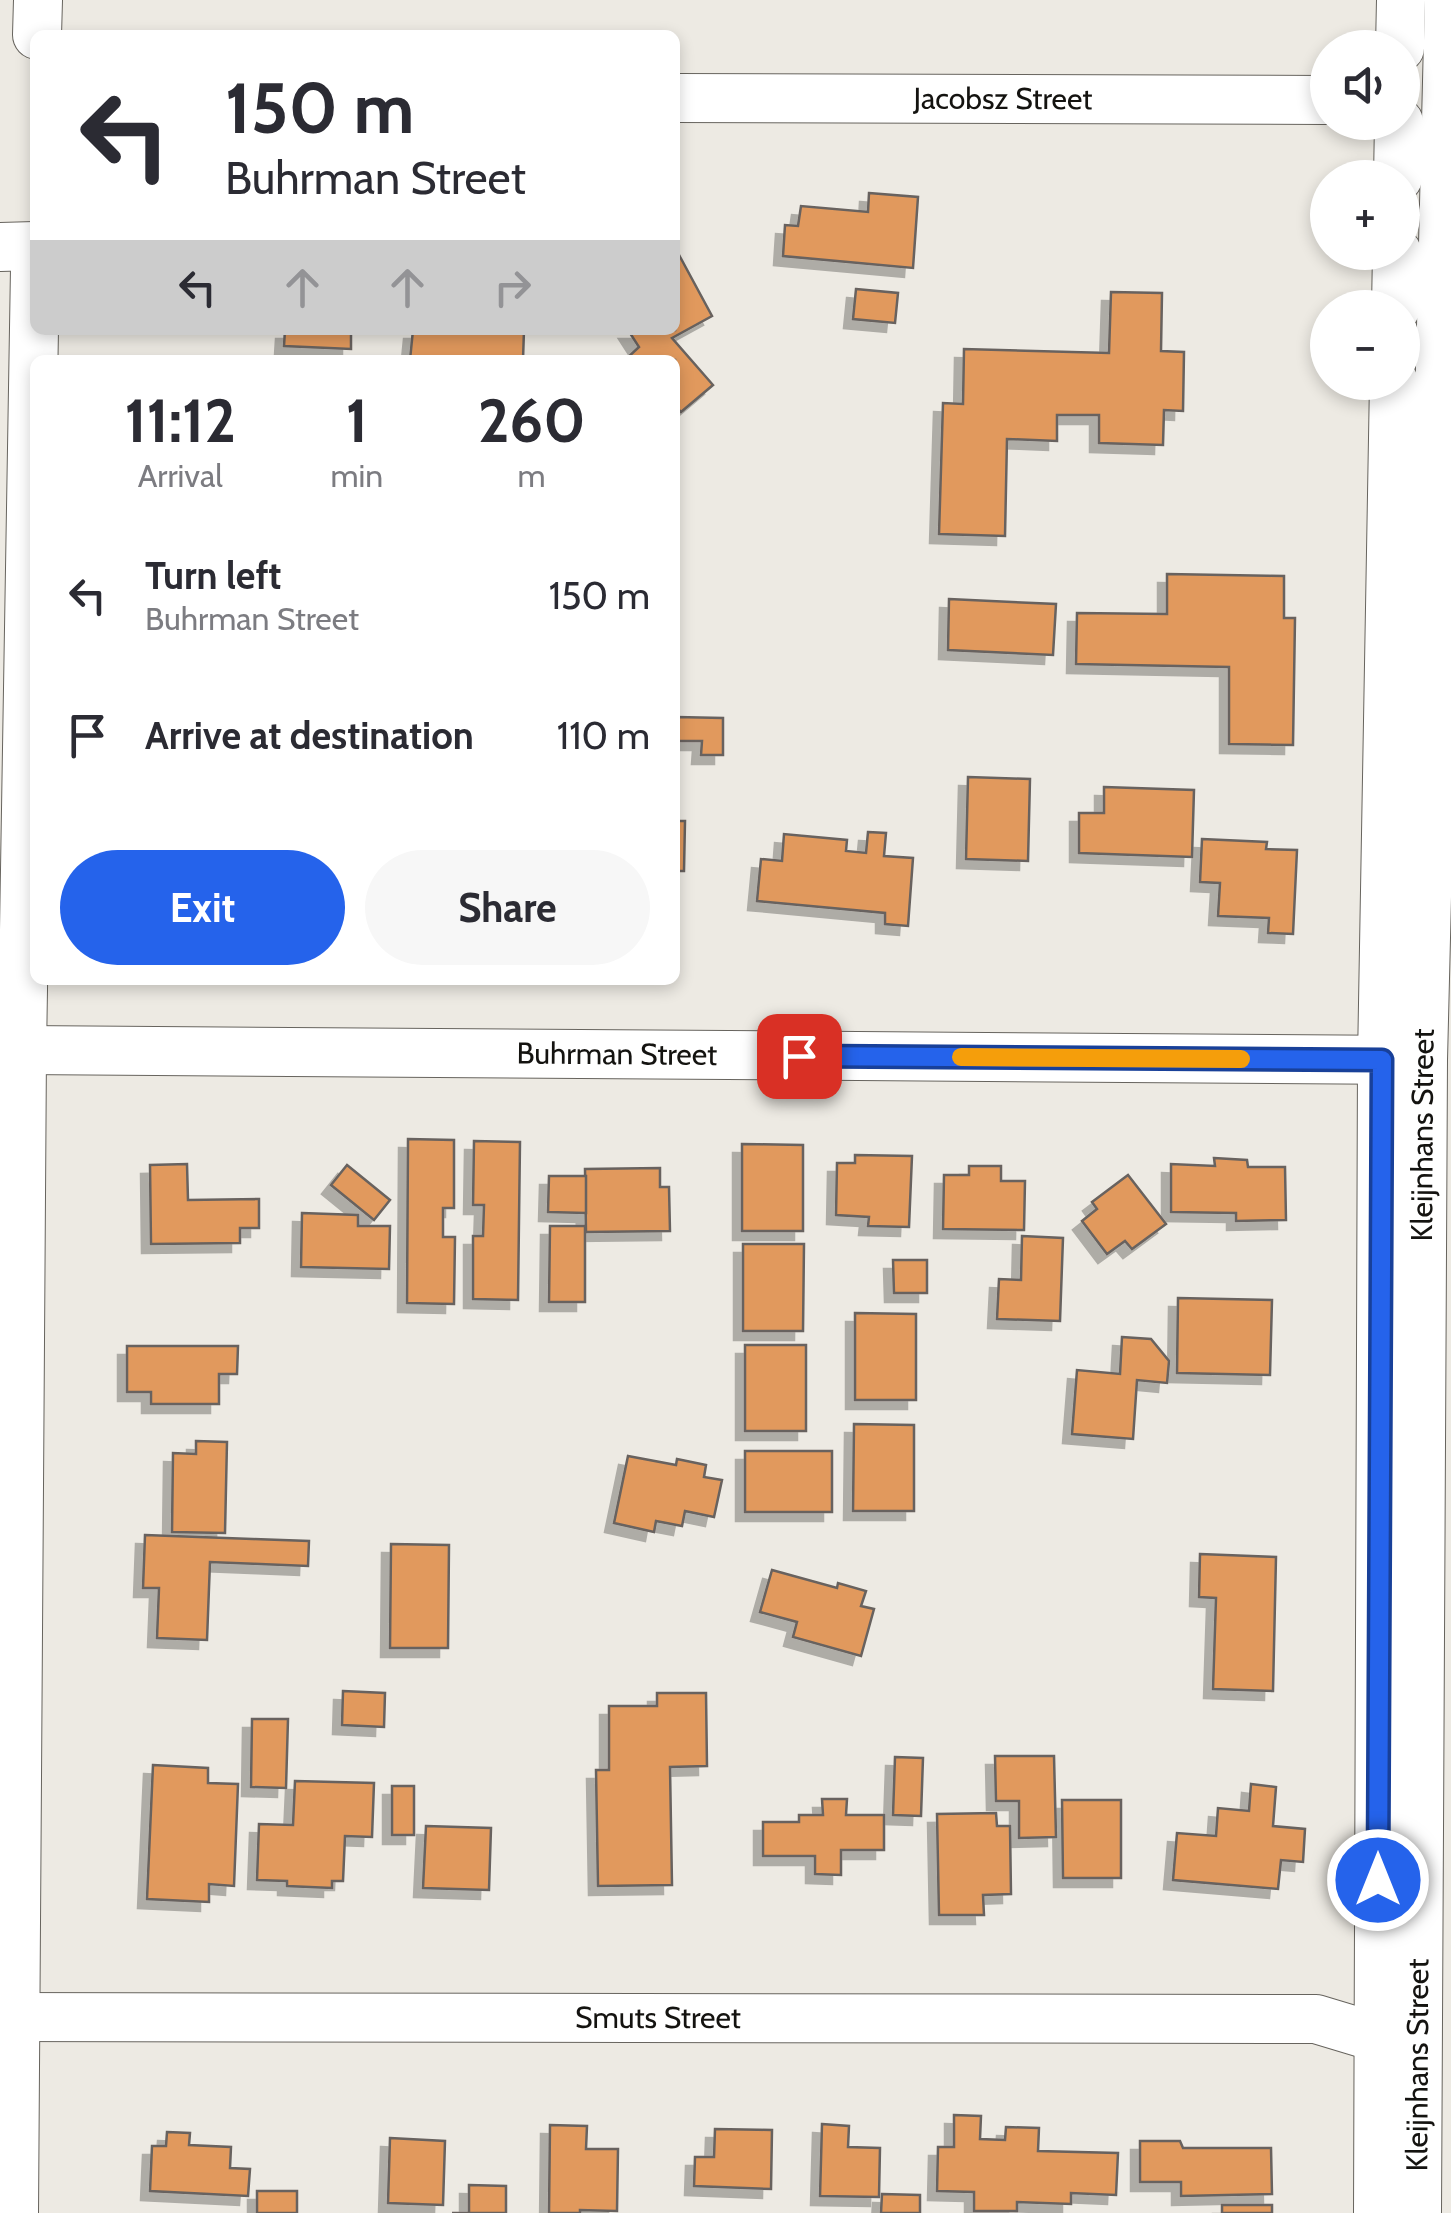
<!DOCTYPE html>
<meta charset="utf-8">
<style>
body{margin:0;font-family:Cabin,sans-serif;background:#f7f7f7;color:#2b2b33;height:100vh;display:flex;flex-direction:column;font-size:38px;white-space:nowrap}
*{box-sizing:border-box;margin:0}
p{font-size:32px;color:#7c7c81}
.icon{flex:none;width:55px;height:55px;fill:none;stroke:currentColor;stroke-width:2;stroke-linecap:round;stroke-linejoin:round}
.map{position:relative;flex:1;overflow:hidden}
.details{position:absolute;left:30px;top:355px;width:650px;height:630px;display:flex;flex-direction:column;background:#fff;border-radius:15px;box-shadow:0 5px 15px #0003}
.details>*{flex:none}
.guide{position:absolute;left:30px;top:30px;width:650px;height:305px;border-radius:15px;box-shadow:0 5px 15px #0003;background:#fff;color:#2b2b33;overflow:hidden}
.fabs{position:absolute;left:1310px;top:30px;display:grid;gap:20px}
.fabs a{display:grid;place-items:center;width:110px;height:110px;border-radius:50%;background:#fff;box-shadow:0 5px 15px #0003;font-size:50px}
.pin{position:absolute;display:grid;place-items:center;width:85px;height:85px;color:#fff;margin:-42px;border-radius:20px;box-shadow:0 5px 15px #0006}
.me{position:absolute;width:110px;margin:-55px;rotate:0deg;stroke-linejoin:round;filter:drop-shadow(0 0 8px #0008)}
.turn{display:flex;align-items:center;gap:35px;height:210px;padding:0 30px;font-size:45px}
.turn .icon{width:130px;height:130px;stroke-width:2.5}
.turn b{display:block;font-size:70px;line-height:85px}
.lanes{display:flex;align-items:center;height:95px;padding:0 30px;background:#0003;justify-content:center;gap:50px;direction:ltr}
.lanes .off{opacity:.35}
.eta{display:flex;justify-content:space-evenly;align-items:center;height:170px;text-align:center}
.eta b{font-size:60px;font-weight:700;line-height:70px}
.action{display:flex;gap:20px;margin-top:auto;padding:20px 30px}
.action a{flex:1;height:115px;border-radius:60px;background:#2563eb;color:#fff;font-size:40px;font-weight:700;line-height:115px;text-align:center}
.action a+a{background:#f7f7f7;color:#2b2b33}
ul{padding:0;list-style:none}
li{display:flex;align-items:center;gap:30px;height:140px;padding:0 30px}
li div{flex:1}
li b{display:block;font-size:38px}
li em{font-style:normal}
.map>svg:first-child{display:block}
</style>
<div class="map">
<svg width="1451" height="2213" viewBox="0 0 1451 2213">
<defs>
<filter id="shadow"><feDropShadow dx="-9" dy="9" stdDeviation="0" flood-color="#0004"/></filter>
</defs>
<rect width="100%" height="100%" fill="#edeae3"/>
<g fill="#e1995d" stroke="#68625e" stroke-width="2.5" filter="url(#shadow)">
<path d="M869 193 918 197 913 268 783 256 785 225 798 226 801 206 868 212Z"/>
<path d="M678 253 712 316 672 338 713 385 681 412 675 406V360L626 359 639 347 628 330H675V255Z"/>
<path d="M856 289 898 293 895 323 853 319Z"/>
<path d="M1111 292 1162 293 1161 351 1184 352 1183 411 1164 410 1163 445 1099 443V415H1057V441L1007 439 1005 536 939 534 943 403 963 404 964 349 1109 353Z"/>
<path d="M285 330H351V349L284 346Z"/>
<path d="M413 330H524L523 360H410Z"/>
<path d="M1167 574 1284 576V618H1295L1293 745 1229 744V667L1076 664 1077 613 1167 614Z"/>
<path d="M949 599 1056 604 1053 655 948 650Z"/>
<path d="M676 717 723 718V755H701L702 741H676Z"/>
<path d="M968 777 1030 779 1028 861 966 859Z"/>
<path d="M1104 787 1194 790 1192 857 1079 853V813H1104Z"/>
<path d="M675 821H685L684 871H675Z"/>
<path d="M868 832 886 833 884 856 913 858 908 926 885 924V913L757 901 761 859 782 861 784 834 847 840 846 851 866 853Z"/>
<path d="M1202 839 1267 842 1266 849 1297 850 1293 934 1268 933 1269 918 1218 916 1220 883 1200 882Z"/>
<path d="M408 1139 454 1140V1208H443V1237H455L454 1304 407 1303Z"/>
<path d="M474 1141 520 1142 518 1300 473 1299V1236H483L484 1205H473Z"/>
<path d="M742 1144 803 1145V1231H742Z"/>
<path d="M855 1155 912 1156 909 1227 868 1226 869 1217 836 1215 837 1163H855Z"/>
<path d="M1214 1158 1247 1160 1248 1167H1285L1286 1220 1236 1221V1213L1171 1212V1164L1215 1166Z"/>
<path d="M187 1164 188 1200 259 1199V1228H240V1243L151 1244 150 1165Z"/>
<path d="M347 1165 390 1200 374 1220 331 1185Z"/>
<path d="M969 1166H1001V1181H1025L1024 1230 943 1229 944 1175H969Z"/>
<path d="M660 1168V1187H669L670 1231 586 1232 585 1169Z"/>
<path d="M1128 1175 1166 1224 1132 1249 1125 1241 1107 1254 1082 1221 1097 1209 1092 1202Z"/>
<path d="M549 1176H586V1213L548 1212Z"/>
<path d="M302 1213 358 1215V1226H390L389 1269 301 1267Z"/>
<path d="M550 1226H585V1302H549Z"/>
<path d="M1022 1236 1063 1238 1060 1321 997 1319 999 1279 1021 1280Z"/>
<path d="M743 1244H804L803 1331H743Z"/>
<path d="M893 1260H927V1293H894Z"/>
<path d="M1178 1298 1272 1300 1270 1375 1177 1373Z"/>
<path d="M855 1313 916 1314V1400H855Z"/>
<path d="M1122 1337 1151 1339 1169 1361 1167 1383 1137 1380 1133 1439 1072 1434 1077 1370 1120 1374Z"/>
<rect x="745" y="1345" width="61" height="86"/>
<path d="M127 1346H238L237 1374H219V1404H151V1392H127Z"/>
<path d="M854 1424 914 1425V1511H853Z"/>
<path d="M196 1441 227 1442 225 1533 172 1532 173 1453 196 1454Z"/>
<rect x="745" y="1451" width="87" height="61"/>
<path d="M628 1456 676 1465 677 1459 706 1465 704 1477 722 1480 714 1517 685 1511 682 1526 656 1521 654 1532 614 1523Z"/>
<path d="M145 1535 309 1541 308 1566 210 1562 207 1640 157 1638 159 1588H143Z"/>
<path d="M391 1544 449 1545 448 1648H390Z"/>
<path d="M1200 1554 1276 1557 1273 1691 1213 1689 1216 1598 1199 1597Z"/>
<path d="M772 1570 837 1588 838 1583 866 1591 861 1606 874 1609 861 1656 793 1637 797 1622 760 1612Z"/>
<path d="M343 1691 385 1693 384 1727 342 1725Z"/>
<path d="M657 1693H706L707 1766 670 1767 672 1885 598 1886 596 1770H609V1706H657Z"/>
<path d="M252 1719H288L286 1788 251 1787Z"/>
<path d="M995 1756H1054L1056 1837 1019 1838V1801H996Z"/>
<path d="M895 1757 923 1758 921 1816 893 1815Z"/>
<path d="M153 1765 208 1768V1783L238 1784 234 1886 209 1884V1902L147 1899Z"/>
<path d="M295 1781 374 1783 372 1837 345 1836 343 1881H332V1888L287 1886V1881L257 1880 259 1824 293 1825Z"/>
<path d="M1251 1784 1276 1787 1273 1826 1305 1829 1303 1862 1281 1860 1278 1889 1173 1880 1177 1833 1216 1836 1218 1808 1249 1811Z"/>
<rect x="392" y="1786" width="22" height="49"/>
<path d="M822 1799H847L846 1815H884V1850H841V1875L815 1874V1856H763V1822H799V1815H823Z"/>
<path d="M1062 1800H1121V1878H1063Z"/>
<path d="M996 1813 997 1826H1010L1011 1894 983 1895 984 1915H939L937 1814Z"/>
<path d="M426 1826 491 1828 489 1890 423 1888Z"/>
<path d="M954 2115 981 2116 980 2139 1005 2140 1006 2127 1039 2128 1038 2151 1118 2153 1116 2195 1071 2193V2204L1017 2202V2211H974V2192L937 2191 938 2147H954Z"/>
<path d="M822 2124 849 2126 848 2147 880 2148 879 2197 820 2196Z"/>
<path d="M550 2125 587 2126 586 2149H618L617 2211 580 2210V2213H549Z"/>
<path d="M715 2129 772 2130 771 2189 694 2186 695 2157H714Z"/>
<path d="M167 2132 190 2133 189 2145 231 2147 230 2168 250 2169 248 2196 150 2191 152 2146H166Z"/>
<path d="M390 2138 445 2141 443 2205 388 2203Z"/>
<path d="M1140 2141H1180L1183 2148H1271L1272 2194 1181 2196V2182H1140Z"/>
<path d="M469 2185 506 2186V2213H452H469Z"/>
<rect x="257" y="2191" width="40" height="22"/>
<path d="M882 2194 920 2195V2213H881Z"/>
<rect x="1222" y="2205" width="50" height="8"/>
</g>
<g fill="none" stroke-linecap="round" stroke-linejoin="round">
<g stroke="#67645e" stroke-width="50">
<g id="minor">
<path d="M37 35 38 0"/>
<path d="M1400 48 1401 0"/>
<path id="s1" d="M675 98 1328 100"/>
<path d="M1398 178 1399 122"/>
<path d="M0 247 35 246"/>
<path d="M1396 308 1397 252"/>
<path id="s2" d="M22 1050 1413 1060"/>
<path id="s3" d="M0 2017 1316 2019 1379 2038 1408 2037"/>
<path d="M14 2213 22 1050 35 268"/>
<path d="M1378 2213 1382 1060 1394 382"/>
<path id="s4" d="M1417 2213 1423 1060 1449 0"/>
</g>
</g>
<use href="#minor" stroke="#fff" stroke-width="48"/>
</g>
<g fill="none" stroke-linecap="round" stroke-linejoin="round">
<g stroke="#184099" stroke-width="25">
<path id="route" d="M799 1056 1382 1060 1378 1880"/>
</g>
<use href="#route" stroke="#2563eb" stroke-width="18"/>
<path stroke="#f59e0b" stroke-width="18" d="M961 1057 1241 1059"/>
</g>
<g text-anchor="middle" stroke-width="9" stroke-linejoin="round" paint-order="stroke">
<g font-size="30" fill="#141310" stroke="#fff">
<text dy="10" stroke="none"><textPath href="#s1" startOffset="328">Jacobsz Street</textPath></text>
<text dy="10" stroke="none"><textPath href="#s2" startOffset="595">Buhrman Street</textPath></text>
<text dy="10" stroke="none"><textPath href="#s4" startOffset="1078">Kleijnhans Street</textPath></text>
<text dy="10" stroke="none"><textPath href="#s3" startOffset="658">Smuts Street</textPath></text>
<text dy="10" stroke="none"><textPath href="#s4" startOffset="148">Kleijnhans Street</textPath></text>
</g>
</g>
</svg>
<div class="fabs">
<a><svg class="icon" aria-label="sound" viewBox="0 0 24 24"><path d="M4 9h4l5-4v14l-5-4H4zM17 9q2 3 0 6"/></svg></a>
<a>+</a>
<a>−</a>
</div>
<div class="pin" style="left:799px;top:1056px;background:#d93025"><svg class="icon" aria-label="arrive" viewBox="0 0 24 24"><path d="M6 21V4h12l-3 4 3 4H6"/></svg></div>
<svg class="me" style="left:1378px;top:1880px" viewBox="-20 -20 40 40"><circle r="17" fill="#2563eb" stroke="#fff" stroke-width="3"/><path d="M0-11L8 9 0 5-8 9z" fill="#fff"/></svg>
<div class="guide">
<div class="turn"><svg class="icon" aria-label="left" viewBox="0 0 24 24"><path d="M17 20v-9H6M10 6l-5 5 5 5"/></svg><div><b>150 m</b>Buhrman Street</div></div>
<div class="lanes"><svg class="icon" aria-label="left" viewBox="0 0 24 24"><path d="M17 20v-9H6M10 6l-5 5 5 5"/></svg><svg class="icon off" aria-label="ahead" viewBox="0 0 24 24"><path d="M12 20V5M6 11l6-6 6 6"/></svg><svg class="icon off" aria-label="ahead" viewBox="0 0 24 24"><path d="M12 20V5M6 11l6-6 6 6"/></svg><svg class="icon off" aria-label="right" viewBox="0 0 24 24"><path d="M7 20v-9h11M14 6l5 5-5 5"/></svg></div>
</div>
<section class="details">
<div class="eta">
<div><b>11:12</b><p>Arrival</p></div>
<div><b>1</b><p>min</p></div>
<div><b>260</b><p>m</p></div>
</div>
<ul>
<li><svg class="icon" aria-label="left" viewBox="0 0 24 24"><path d="M17 20v-9H6M10 6l-5 5 5 5"/></svg><div><b>Turn left</b><p>Buhrman Street</p></div><em>150 m</em></li>
<li><svg class="icon" aria-label="arrive" viewBox="0 0 24 24"><path d="M6 21V4h12l-3 4 3 4H6"/></svg><div><b>Arrive at destination</b></div><em>110 m</em></li>
</ul>
<div class="action"><a>Exit</a><a>Share</a></div>
</section>
</div>
